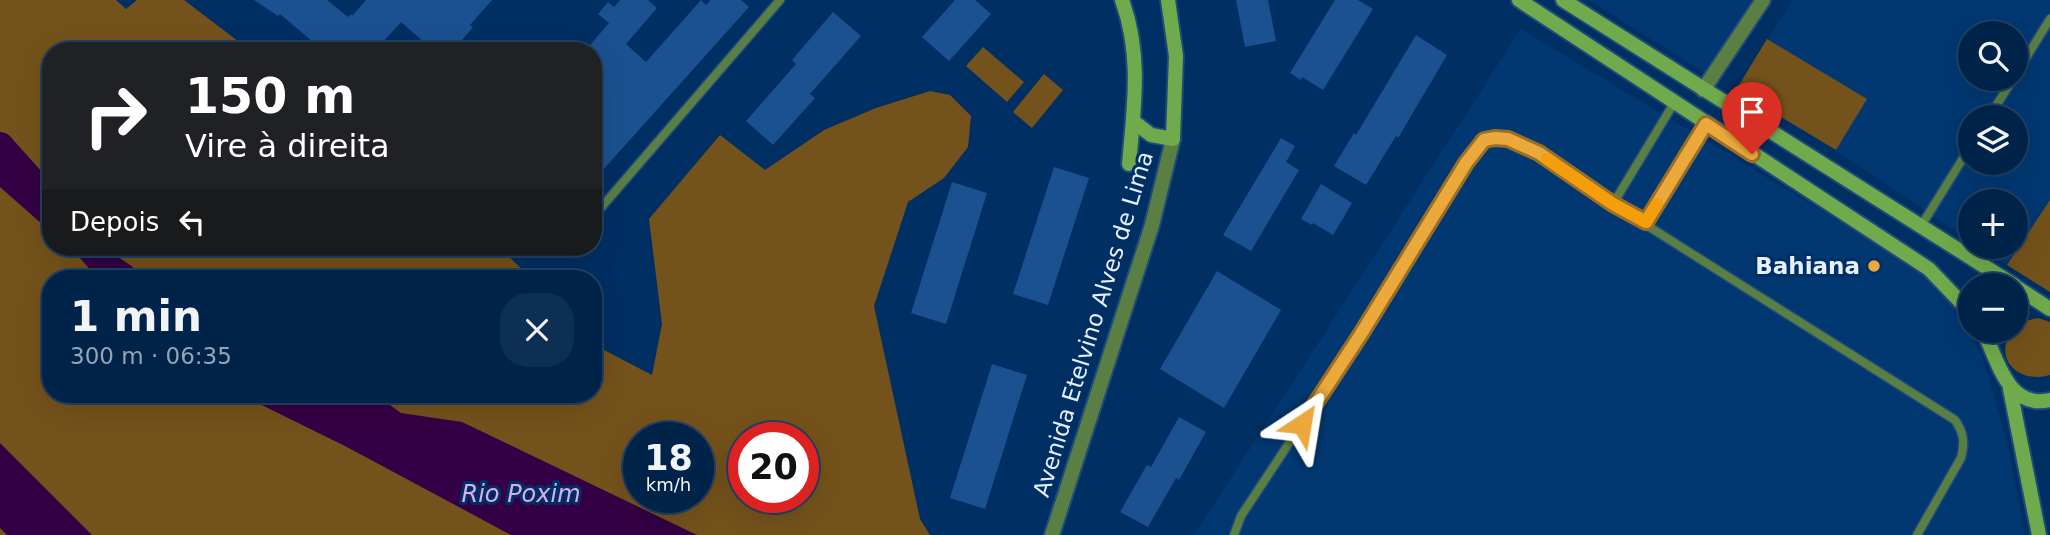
<!DOCTYPE html>
<html lang="pt">
<meta charset="utf-8">
<style>
body{margin:0;font-family:"DejaVu Sans",sans-serif;background:#0e2f54;color:#f1f3f6;height:100vh;display:flex;flex-direction:column;font-size:26px;white-space:nowrap}
*{box-sizing:border-box;margin:0}
p{font-size:23px;color:#95a4b5}
.icon{flex:none;width:38px;height:38px;fill:none;stroke:currentColor;stroke-width:2;stroke-linecap:round;stroke-linejoin:round}
.map{position:relative;flex:1;overflow:hidden}
.sheet{position:absolute;left:42px;top:270px;width:560px;height:133px;display:flex;flex-direction:column;background:#00234a;border-radius:28px;box-shadow:0 7px 28px #0002,0 0 0 2px #224062}
.sheet>*{flex:none}
.banner{position:absolute;left:42px;top:42px;width:560px;height:214px;border-radius:28px;box-shadow:0 7px 28px #0002,0 0 0 2px #224062;background:#202124;color:#fff;overflow:hidden}
.fabs{position:absolute;left:1958px;top:21px;display:grid;gap:14px}
.fabs a{display:grid;place-items:center;width:70px;height:70px;border-radius:50%;background:#00234a;box-shadow:0 7px 28px #0002,0 0 0 2px #224062;font-size:35px}
.speed{position:absolute;left:623px;top:422px;display:flex;gap:14px;font-size:35px;font-weight:700;text-align:center}
.speed>*{display:grid;place-content:center;width:91px;height:91px;border-radius:50%;background:#00234a;box-shadow:0 7px 28px #0002,0 0 0 2px #224062;line-height:1}
.speed small{font-size:18px;font-weight:400}
.speed .limit{border:10px solid #d22;background:#fff;color:#111}
.pin{position:absolute;display:grid;place-items:center;width:60px;height:60px;color:#fff;margin:-72px -30px;border-radius:50% 50% 50% 0;rotate:-45deg;box-shadow:0 0 7px #0007}
.pin .icon{rotate:45deg}
.me{position:absolute;width:77px;margin:-38px;rotate:33deg;stroke-linejoin:round;filter:drop-shadow(0 0 5px #0008)}
.turn{display:flex;align-items:center;gap:24px;height:147px;padding:0 28px;font-size:32px}
.turn .icon{width:91px;height:91px;stroke-width:2.5}
.turn b{display:block;font-size:49px;line-height:60px}
.then{display:flex;align-items:center;height:66px;padding:0 28px;background:#0003;gap:14px;font-size:26px}
.round{display:grid;place-items:center;flex:none;width:74px;height:74px;border-radius:28px;background:#0e2f54}
.headline{display:flex;align-items:center;justify-content:space-between;height:119px;padding:0 28px}
h1{font-size:42px;font-weight:700;line-height:52px}
.map>svg:first-child{display:block}
</style>
<div class="map">
<svg width="2050" height="535" viewBox="0 0 2050 535">
<rect width="100%" height="100%" fill="#002f63"/>
<g fill="#013872" fill-rule="evenodd">
<path d="M1588 0H1752L1704 72Z"/>
<path d="M1793 0H2050V200L2007 265 1979 247H2016V201H1970V241L1836 150 1866 99 1767 39ZM1970 33H2016V79H1970ZM1970 117H2016V163H1970Z"/>
<path d="M1521 29 1904 260 1943 292 1982 354 2008 445 2025 535H1194Z"/>
</g>
<g fill="#74521b" fill-rule="evenodd">
<path d="M0 0H116L126 9 137 0H184L251 51H51V247H499L531 278H51V394H593V340L602 349 652 375 662 324 649 219 720 135 765 170 824 130 876 108 930 91 950 95 971 116 968 147 944 178 908 202 874 306 920 519 930 535H0ZM639 438H698V497H639ZM744 438H803V497H744Z"/>
<path d="M1767 39 1867 99 1836 150 1736 90Z"/>
<path d="M983 47 1024 82 1007 102 966 66Z"/>
<path d="M1044 74 1063 90 1032 128 1013 112Z"/>
<path d="M2050 200V292L2007 265Z"/>
<path d="M2038 318 2050 322V375C2020 384 1992 360 2012 331H2016L2020 322Z"/>
</g>
<g fill="#340045">
<path d="M0 150 51 205V232L0 187Z"/>
<path d="M67 247H89L104 264 132 278H103Z"/>
<path d="M239 394H375L401 413 462 422 697 535H511L345 446Z"/>
<path d="M0 443 92 535H7L0 528Z"/>
</g>
<g fill="none" stroke-linecap="round" stroke-linejoin="round">
<g stroke="#340045" stroke-width="28">
<path d="M0 146 51 203"/>
<path d="M89 247 104 264 124 278"/>
</g>
</g>
<g fill="#1b5191">
<path d="M254 0H327L348 17 351 14 352 16 366 0H492L470 25 473 27 453 51H434L401 22 383 42 393 51H331L322 43 319 47 280 14 278 16Z"/>
<path d="M620 0H648L657 8 626 44 646 62 701 0 706 5 711 0H741L749 7 593 181V51H585L609 23 598 14 608 2 614 7Z"/>
<path d="M955 0H975L991 14 949 61 922 37Z"/>
<path d="M1236 0H1268L1276 41 1245 47Z"/>
<path d="M1335 0H1358L1373 9 1323 90 1302 77 1301 80 1290 73Z"/>
<path d="M833 12 861 36 810 94 815 98 773 145 746 121 796 64 792 60Z"/>
<path d="M1416 35 1447 55 1398 138 1396 136 1366 185 1334 166 1354 133 1356 135Z"/>
<path d="M1281 138 1295 146 1286 162 1299 170 1251 251 1223 235Z"/>
<path d="M1054 167 1089 178 1048 305 1013 294Z"/>
<path d="M952 182 987 193 946 324 911 313Z"/>
<path d="M1321 184 1352 203 1333 235 1313 223 1312 225 1301 219Z"/>
<path d="M1217 271 1281 310 1224 408 1160 369Z"/>
<path d="M992 364 1027 375 985 509 950 498Z"/>
<path d="M1179 417 1206 432 1179 480 1176 478 1148 527 1120 512 1147 465 1151 467Z"/>
</g>
<g fill="none" stroke-linecap="round" stroke-linejoin="round">
<g stroke="#204a79" stroke-width="11">
<g id="lane">
<path d="M2016 74 2050 19"/>
<path d="M1989 117 2013 79"/>
<path d="M1613 204 1674 103"/>
<path d="M593 217 780 0"/>
<path d="M1646 222 1706 124"/>
<path d="M1921 226 1970 147"/>
<path d="M1234 535 1241 516 1361 334 1466 163 1484 140 1508 139 1539 153 1613 204 1955 420C1964 433 1965 443 1961 458L1917 535"/>
</g>
</g>
<g stroke="#204a79" stroke-width="18">
<g id="street">
<path d="M1703 90 1763 0"/>
<path d="M1052 535 1152 225 1173 139"/>
</g>
</g>
<g stroke="#204a79" stroke-width="18">
<g id="secondary">
<path d="M1122 0C1142 55 1134 107 1129 164"/>
<path d="M1519 0 1929 269 1970 312"/>
<path d="M1563 0 2014 285"/>
<path d="M1133 121 1151 135 1173 139 1176 56 1168 0"/>
<path d="M2016 287 2050 309"/>
<path d="M1983 331C1998 359 2007 410 2050 400"/>
<path d="M2010 389 2039 535"/>
</g>
</g>
<use href="#lane" stroke="#5a7f45" stroke-width="8"/>
<use href="#street" stroke="#5a7f45" stroke-width="14"/>
<use href="#secondary" stroke="#6fab4c" stroke-width="14"/>
</g>
<g fill="none" stroke-linecap="round" stroke-linejoin="round">
<g stroke="#996e26" stroke-width="18">
<path id="route" d="M1302 424 1361 334 1466 163 1484 140 1495 138 1508 139 1539 153 1613 204 1646 222 1706 124 1752 154"/>
</g>
<use href="#route" stroke="#eca93b" stroke-width="12"/>
<path stroke="#f59e0b" stroke-width="12" d="M1547 159 1613 204 1646 222 1657 204"/>
</g>
<circle fill="#eca93b" stroke="#002f63" stroke-width="2.5" cx="1874" cy="266" r="7"/>
<g text-anchor="middle" stroke-width="6" stroke-linejoin="round" paint-order="stroke">
<g font-size="23" font-weight="bold" fill="#e6f0fd" stroke="#002f63" text-anchor="end">
<text x="1860" y="274">Bahiana</text>
</g>
<g font-size="23" fill="#e6f0fd" stroke="#002f63">
<text transform="translate(1093 324) rotate(-73)" y="8">Avenida Etelvino Alves de Lima</text>
</g>
<g font-size="24" font-style="italic" fill="#dbabf0" stroke="#002f63">
<text x="521" y="502">Rio Poxim</text>
</g>
</g>
</svg>
<div class="fabs">
<a><svg class="icon" aria-label="search" viewBox="0 0 24 24"><circle cx="10" cy="10" r="6"/><path d="M15 15l6 6"/></svg></a>
<a><svg class="icon" aria-label="layers" viewBox="0 0 24 24"><path d="M12 4l9 5-9 5-9-5zM3 14l9 5 9-5"/></svg></a>
<a>+</a>
<a>−</a>
</div>
<div class="speed"><div>18<small>km/h</small></div><div class="limit">20</div></div>
<div class="pin" style="left:1752px;top:154px;background:#d93025"><svg class="icon" aria-label="arrive" viewBox="0 0 24 24"><path d="M6 21V4h12l-3 4 3 4H6"/></svg></div>
<svg class="me" style="left:1302px;top:424px" viewBox="-20 -20 40 40"><path d="M0-17L14 15 0 8-14 15z" fill="#eca93b" stroke="#fff" stroke-width="4"/></svg>
<div class="banner">
<div class="turn"><svg class="icon" aria-label="right" viewBox="0 0 24 24"><path d="M7 20v-9h11M14 6l5 5-5 5"/></svg><div><b>150 m</b>Vire à direita</div></div>
<div class="then">Depois<svg class="icon" aria-label="left" viewBox="0 0 24 24"><path d="M17 20v-9H6M10 6l-5 5 5 5"/></svg></div>
</div>
<section class="sheet">
<div class="headline"><div><h1>1 min</h1><p>300 m · 06:35</p></div><a class="round"><svg class="icon" aria-label="close" viewBox="0 0 24 24"><path d="M6 6l12 12M18 6L6 18"/></svg></a></div>
</section>
</div>
